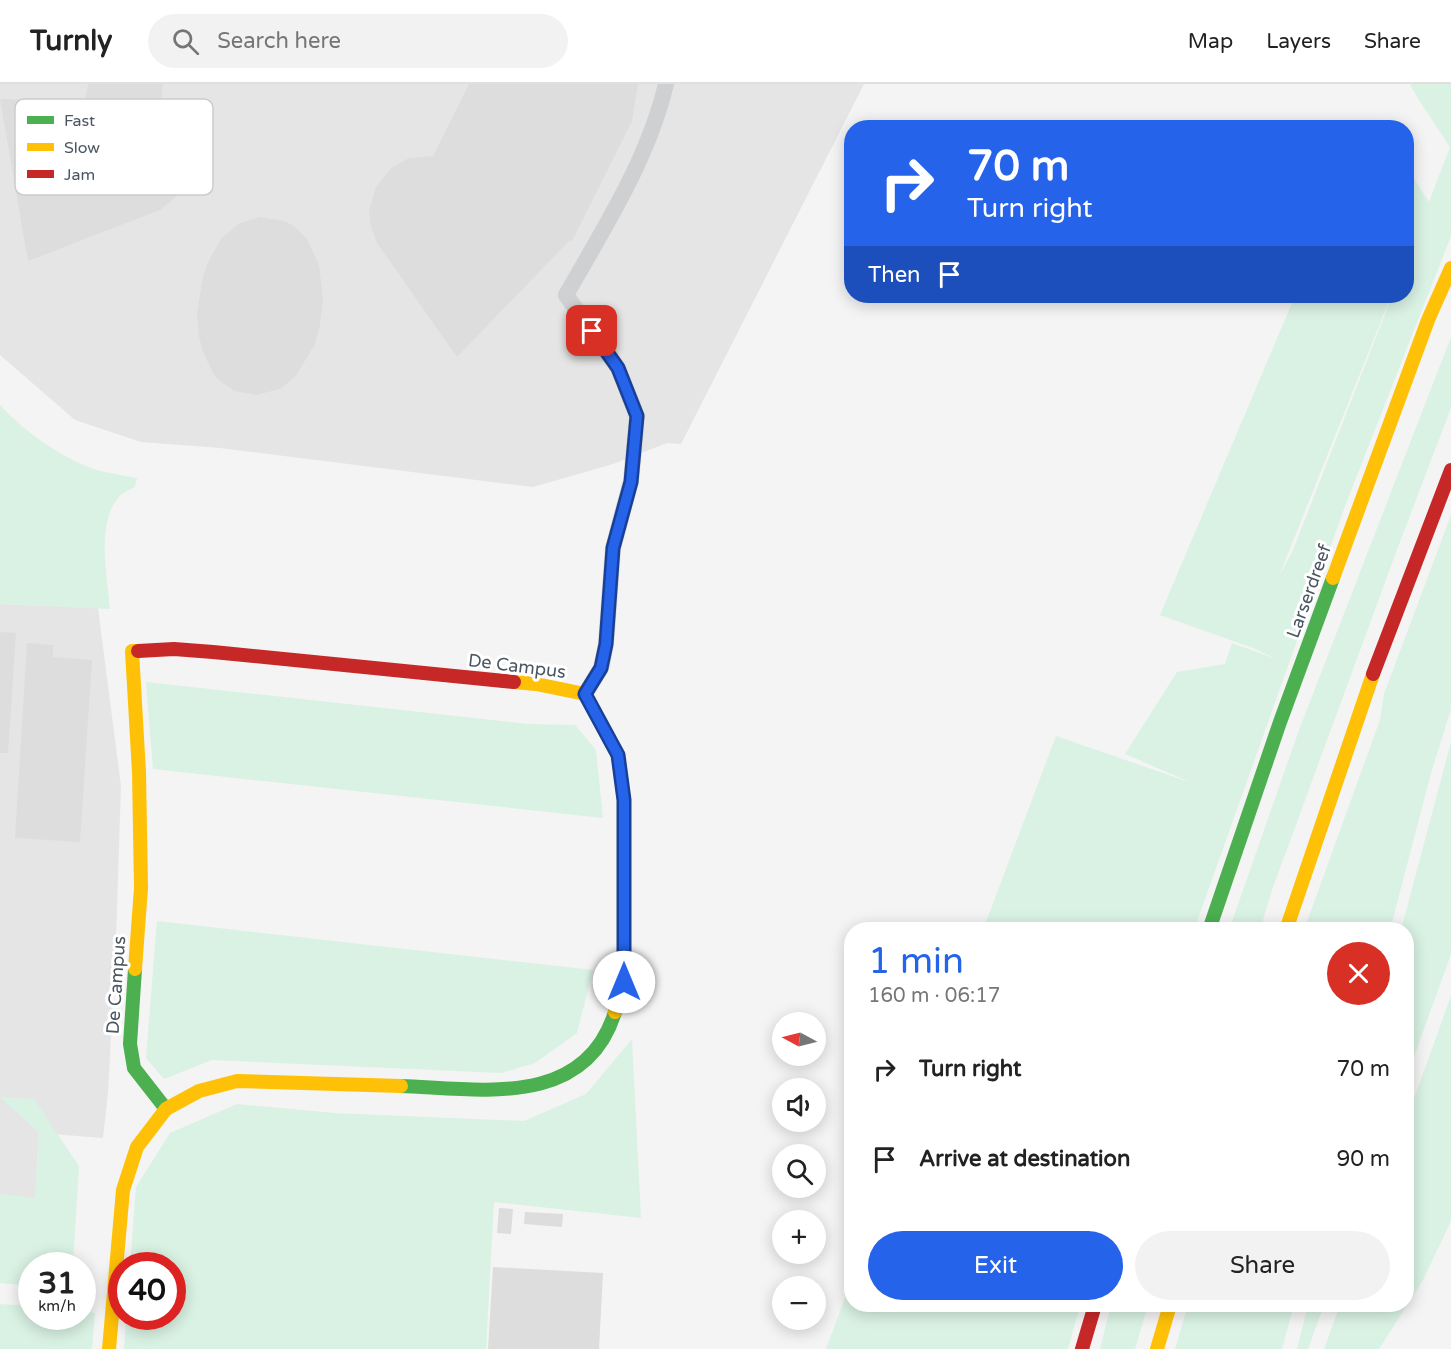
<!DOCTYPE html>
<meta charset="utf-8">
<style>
body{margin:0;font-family:"Varela Round",sans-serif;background:#f2f2f2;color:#222;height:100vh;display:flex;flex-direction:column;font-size:22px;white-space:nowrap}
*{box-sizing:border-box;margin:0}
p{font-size:20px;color:#767676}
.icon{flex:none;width:33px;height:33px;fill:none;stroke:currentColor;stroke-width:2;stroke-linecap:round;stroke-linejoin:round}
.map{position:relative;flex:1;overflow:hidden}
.sheet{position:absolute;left:844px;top:838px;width:570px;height:390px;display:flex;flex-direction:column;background:#fff;border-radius:24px;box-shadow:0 3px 15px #0003}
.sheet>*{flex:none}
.top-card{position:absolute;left:844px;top:36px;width:570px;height:183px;border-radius:24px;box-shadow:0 3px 15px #0003;background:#2563eb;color:#fff;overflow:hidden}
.needle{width:39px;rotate:277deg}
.controls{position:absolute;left:772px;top:928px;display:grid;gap:12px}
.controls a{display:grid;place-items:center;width:54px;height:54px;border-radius:50%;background:#fff;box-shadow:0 3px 15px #0003;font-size:30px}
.speed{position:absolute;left:18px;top:1168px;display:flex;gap:12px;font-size:30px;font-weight:700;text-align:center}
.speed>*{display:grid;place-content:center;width:78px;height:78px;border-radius:50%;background:#fff;box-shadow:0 3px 15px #0003;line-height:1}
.speed small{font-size:15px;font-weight:400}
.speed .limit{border:9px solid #d22;background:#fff;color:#111}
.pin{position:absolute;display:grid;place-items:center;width:51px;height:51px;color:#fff;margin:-26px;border-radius:12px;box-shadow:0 3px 9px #0006}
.me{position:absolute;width:66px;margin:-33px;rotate:0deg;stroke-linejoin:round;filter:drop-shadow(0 0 4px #0008)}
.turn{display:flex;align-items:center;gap:21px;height:126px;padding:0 24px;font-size:27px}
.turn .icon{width:78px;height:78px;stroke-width:2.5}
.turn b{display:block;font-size:42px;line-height:51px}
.then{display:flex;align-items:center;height:57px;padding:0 24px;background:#0003;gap:12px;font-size:22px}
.round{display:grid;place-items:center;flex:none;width:63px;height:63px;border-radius:32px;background:#f2f2f2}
.overview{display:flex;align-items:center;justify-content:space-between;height:102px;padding:0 24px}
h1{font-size:36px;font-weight:600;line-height:45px;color:#2563eb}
.cta{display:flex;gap:12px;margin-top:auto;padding:12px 24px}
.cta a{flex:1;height:69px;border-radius:36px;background:#2563eb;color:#fff;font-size:24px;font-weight:600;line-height:69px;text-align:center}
.cta a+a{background:#f2f2f2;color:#222}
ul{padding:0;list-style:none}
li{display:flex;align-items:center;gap:18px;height:90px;padding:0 24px}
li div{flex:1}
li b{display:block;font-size:22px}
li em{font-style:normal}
header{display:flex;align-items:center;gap:36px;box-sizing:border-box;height:84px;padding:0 30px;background:#fff;border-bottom:2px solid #e0e0e0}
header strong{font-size:28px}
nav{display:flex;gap:33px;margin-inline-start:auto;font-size:21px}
.search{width:420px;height:54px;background:#f2f2f2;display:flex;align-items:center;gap:15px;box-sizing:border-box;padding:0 21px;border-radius:33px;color:#767676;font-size:22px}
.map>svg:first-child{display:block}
</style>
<header>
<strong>Turnly</strong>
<div class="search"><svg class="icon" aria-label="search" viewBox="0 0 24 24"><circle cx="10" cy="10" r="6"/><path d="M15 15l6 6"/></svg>Search here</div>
<nav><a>Map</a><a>Layers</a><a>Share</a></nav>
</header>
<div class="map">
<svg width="1451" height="1265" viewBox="0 0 1451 1265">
<rect width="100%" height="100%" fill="#f4f4f4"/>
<g fill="#e6e5e6">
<path d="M0 0H864L681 360 667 359 613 380 533 403 220 364 141 358 75 336 0 271Z"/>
<path d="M0 520 98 524 121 702 116 855 108 1009 103 1054 39 1049 35 1115 0 1159Z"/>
</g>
<g fill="#d9f2e3">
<path d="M1410 0H1451V152L1345 422 1194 846H983L1056 652 1192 699 1125 670 1177 588 1225 580 1232 559 1276 575 1253 564 1160 531 1295 212H1391L1279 492 1293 466 1392 212H1407V84L1429 118 1450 63 1417 13Z"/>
<path d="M1451 253V324L1398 463 1272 806 1260 846H1229L1299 646Z"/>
<path d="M0 321C26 349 56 370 91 384 105 389 122 391 137 394L135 403C129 406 123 408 119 413 96 438 107 493 110 525L0 520Z"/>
<path d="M1451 431V625L1431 689 1390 846H1304L1380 636 1384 610Z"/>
<path d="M146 598 528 640 575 641 596 666 603 734 153 685Z"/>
<path d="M1451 658V870L1407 992V846H1401Z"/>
<path d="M157 837 593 886 577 949 535 979 501 989 212 976 164 995 146 974Z"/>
<path d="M1451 912V1137L1423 1196 1379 1265H1324L1340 1221H1407V1034Z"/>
<path d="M632 955 641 1134 494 1118 486 1265H124L126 1233H172V1182H130L136 1103 170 1049 237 1020 334 1029 524 1037 586 1010Z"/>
<path d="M0 1013 34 1015 79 1082 73 1179 37 1176V1182H32L31 1202 0 1199V1110L35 1114 39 1049Z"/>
<path d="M852 1195V1221H1080L1068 1265H826Z"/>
<path d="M0 1220 31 1222 32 1233H82L83 1226 95 1229 92 1265H0Z"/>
<path d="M1111 1221H1148L1135 1265H1100Z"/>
<path d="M1188 1221H1294L1282 1265H1175Z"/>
<path d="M1308 1221H1324L1308 1265H1297Z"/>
</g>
<g fill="#ddddde">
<path d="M88 0H163L160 23 179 39 186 51 190 66 191 82 188 93 178 111 160 126 28 177 0 15 85 17Z"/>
<path d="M469 0H638L632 37 572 157 570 156 457 273 377 159 371 143 369 127 376 103 391 84 409 74 433 72Z"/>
<path d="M260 133 284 137 294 142 307 155 319 181 323 214 320 241 315 260 295 293 280 305 256 311 235 307 221 298 214 291 203 268 199 253 197 229 203 192 210 174 221 155 238 140Z"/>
<path d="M0 548 16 549 8 669H0Z"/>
<path d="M27 559 53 561V573L92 576 80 758 15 754Z"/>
<path d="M499 1124 513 1125 511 1150 497 1149Z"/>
<path d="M525 1128 563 1130 562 1143 524 1140Z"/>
<path d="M493 1183 603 1189 599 1265H488Z"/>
</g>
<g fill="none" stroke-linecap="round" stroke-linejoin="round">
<path stroke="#ced0d2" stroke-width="16" d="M585 610 601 584 606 560 613 464 631 397 637 332 618 284 566 211C604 144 648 76 666 0"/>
<g stroke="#4caf50" stroke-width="14">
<path d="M1209 846 1280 638 1333 494"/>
<path d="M135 885 130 960 134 984 166 1025"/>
<path d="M401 1002C480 1005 585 1025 615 928"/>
</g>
<g stroke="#ffc107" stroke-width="14">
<path d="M1333 494 1428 236 1451 184"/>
<path d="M514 598 536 600 585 610 618 671 624 716V898L615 928"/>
<path d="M1286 846 1373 590"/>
<path d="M135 885 141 804 139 688 132 567H138"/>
<path d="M109 1265 123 1106 137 1063 166 1025 199 1007 237 997 401 1002"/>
<path d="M1157 1265 1170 1221"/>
</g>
<g stroke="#c62828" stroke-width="14">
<path d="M138 567 174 565 213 568 514 598"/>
<path d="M1373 590 1451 386"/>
<path d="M1082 1265 1095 1221"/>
</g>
</g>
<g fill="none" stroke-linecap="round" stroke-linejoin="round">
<g stroke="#184099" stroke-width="15">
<path id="route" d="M592 247 618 284 637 332 631 398 613 464 606 560 601 584 585 610 618 671 624 716V898"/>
</g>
<use href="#route" stroke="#2563eb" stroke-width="10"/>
</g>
<g text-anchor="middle" stroke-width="6" stroke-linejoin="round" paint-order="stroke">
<g font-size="18" fill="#4a5661" stroke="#fff">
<text transform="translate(1309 507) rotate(-70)" y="6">Larserdreef</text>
<text transform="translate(517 582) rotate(7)" y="6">De Campus</text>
<text transform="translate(116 901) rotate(-86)" y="6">De Campus</text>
</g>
</g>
<rect x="15" y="15" width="198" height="96" rx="9" fill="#fff" stroke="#c9ccd0" stroke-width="1.5"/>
<rect x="27" y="32" width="27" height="8" fill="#4caf50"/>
<rect x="27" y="59" width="27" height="8" fill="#ffc107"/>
<rect x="27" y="86" width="27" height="8" fill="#c62828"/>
<g font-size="16" fill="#4a5661">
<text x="64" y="42">Fast</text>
<text x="64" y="69">Slow</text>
<text x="64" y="96">Jam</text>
</g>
</svg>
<div class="controls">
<a><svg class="needle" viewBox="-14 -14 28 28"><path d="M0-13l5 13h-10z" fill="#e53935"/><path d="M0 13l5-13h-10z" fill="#767676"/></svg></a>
<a><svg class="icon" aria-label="sound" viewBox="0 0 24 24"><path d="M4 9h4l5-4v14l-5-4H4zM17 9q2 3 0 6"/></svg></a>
<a><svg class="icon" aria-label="search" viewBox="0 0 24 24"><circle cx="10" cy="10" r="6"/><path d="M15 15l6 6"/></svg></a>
<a>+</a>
<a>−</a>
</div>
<div class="speed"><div>31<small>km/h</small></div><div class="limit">40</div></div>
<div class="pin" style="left:592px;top:247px;background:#d93025"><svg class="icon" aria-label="arrive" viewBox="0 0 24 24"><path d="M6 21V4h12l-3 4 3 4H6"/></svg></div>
<svg class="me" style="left:624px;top:898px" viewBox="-20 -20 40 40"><circle r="19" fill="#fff"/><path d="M0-13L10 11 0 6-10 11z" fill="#2563eb"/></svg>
<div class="top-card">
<div class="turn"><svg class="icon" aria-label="right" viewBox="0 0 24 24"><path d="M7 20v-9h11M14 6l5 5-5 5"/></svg><div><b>70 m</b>Turn right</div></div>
<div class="then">Then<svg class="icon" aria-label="arrive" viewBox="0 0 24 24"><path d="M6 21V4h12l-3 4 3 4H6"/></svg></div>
</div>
<section class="sheet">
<div class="overview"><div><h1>1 min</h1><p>160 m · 06:17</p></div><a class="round" style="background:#d93025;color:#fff"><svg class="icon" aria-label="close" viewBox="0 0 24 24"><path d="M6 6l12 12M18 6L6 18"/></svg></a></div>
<ul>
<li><svg class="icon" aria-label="right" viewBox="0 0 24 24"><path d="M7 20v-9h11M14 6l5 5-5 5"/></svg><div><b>Turn right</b></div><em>70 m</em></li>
<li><svg class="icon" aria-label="arrive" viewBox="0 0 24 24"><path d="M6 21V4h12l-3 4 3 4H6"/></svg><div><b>Arrive at destination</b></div><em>90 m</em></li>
</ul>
<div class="cta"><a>Exit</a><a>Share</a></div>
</section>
</div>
